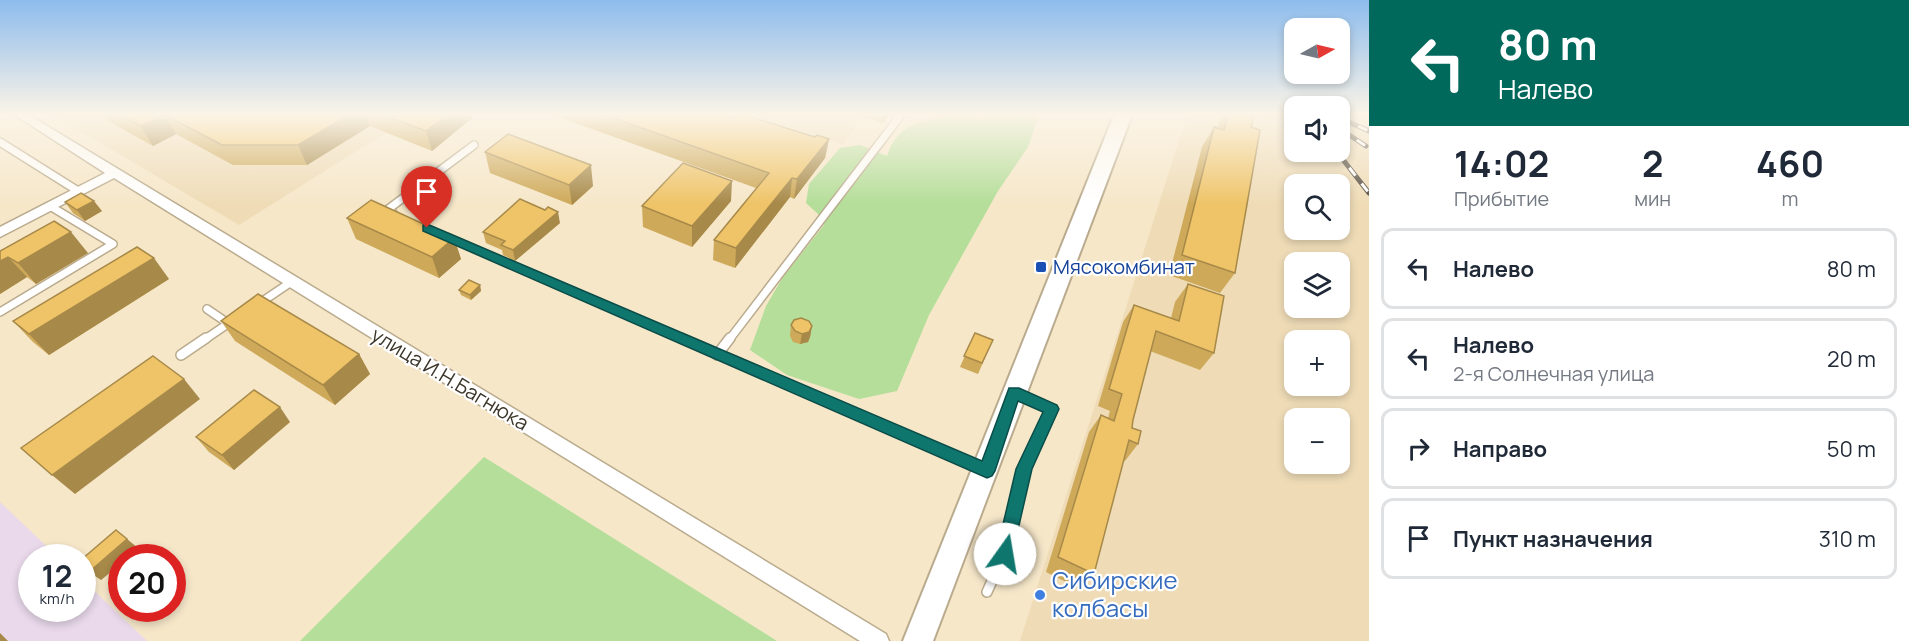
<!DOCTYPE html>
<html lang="ru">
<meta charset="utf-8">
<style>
body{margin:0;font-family:Manrope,sans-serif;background:#f2f2f3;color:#1f2937;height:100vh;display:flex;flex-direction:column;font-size:22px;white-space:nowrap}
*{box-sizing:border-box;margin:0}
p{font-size:20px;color:#747a83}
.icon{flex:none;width:33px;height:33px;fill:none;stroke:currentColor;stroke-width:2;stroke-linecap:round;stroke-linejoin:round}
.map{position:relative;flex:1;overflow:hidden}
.panel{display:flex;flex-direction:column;background:#fff;width:540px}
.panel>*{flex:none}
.top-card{background:#00695c;color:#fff;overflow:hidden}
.needle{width:39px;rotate:82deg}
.tools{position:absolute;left:1284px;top:18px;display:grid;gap:12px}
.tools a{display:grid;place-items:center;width:66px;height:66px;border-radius:12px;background:#fff;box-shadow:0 3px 9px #0003;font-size:30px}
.speed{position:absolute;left:18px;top:544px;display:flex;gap:12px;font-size:30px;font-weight:700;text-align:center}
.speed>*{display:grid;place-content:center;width:78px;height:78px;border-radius:50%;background:#fff;box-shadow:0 3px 9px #0003;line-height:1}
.speed small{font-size:15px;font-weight:400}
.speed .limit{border:9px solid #d22;background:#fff;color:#111}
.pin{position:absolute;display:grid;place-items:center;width:51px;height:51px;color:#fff;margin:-62px -26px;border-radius:50% 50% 50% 0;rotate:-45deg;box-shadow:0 0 6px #0007}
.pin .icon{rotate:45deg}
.me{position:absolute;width:66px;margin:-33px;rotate:13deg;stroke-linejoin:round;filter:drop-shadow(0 0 4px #0008)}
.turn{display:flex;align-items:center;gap:21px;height:126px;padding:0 30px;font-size:27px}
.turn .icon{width:78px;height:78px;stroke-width:2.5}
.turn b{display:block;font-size:42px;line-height:51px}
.eta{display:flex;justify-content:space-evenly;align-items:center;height:102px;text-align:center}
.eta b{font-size:36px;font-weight:700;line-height:42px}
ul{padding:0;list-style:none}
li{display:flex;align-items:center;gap:18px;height:81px;margin:0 12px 9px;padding:0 18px;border:3px solid #e0e1e3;border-radius:12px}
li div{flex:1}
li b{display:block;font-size:22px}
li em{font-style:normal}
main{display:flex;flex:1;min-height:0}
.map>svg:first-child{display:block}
</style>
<main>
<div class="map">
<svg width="1369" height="641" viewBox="0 0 1369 641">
<rect width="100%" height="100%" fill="#f6e7c9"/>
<g fill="#efdcb7" fill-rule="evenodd">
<path d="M53 115H414L239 225Z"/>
<path d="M751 115H864L843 144Z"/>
<path d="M1187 115H1294V152H1340V115H1369V641H1020ZM1294 184H1340V230H1294ZM1294 262H1340V308H1294ZM1294 340H1340V386H1294ZM1294 418H1340V464H1294Z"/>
</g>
<path fill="#e9d9eb" d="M0 502 59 558H32V609H82L83 580 147 641H0Z"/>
<g fill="#b4de99">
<path d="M949 115H975L982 121 988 115H1039L1028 147 998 191 929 315 897 391 859 399 787 375 750 350 766 306 783 277 824 225 818 214 806 203 809 184 840 148 860 145 887 156C897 125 918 121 948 117Z"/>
<path d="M484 457 777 641H300Z"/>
</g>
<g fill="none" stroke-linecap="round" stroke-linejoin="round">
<g stroke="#baab8e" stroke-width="10">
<g id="service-far1">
<path d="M0 142 78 191"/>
<path d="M393 213 387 210 474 145"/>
<path d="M447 237 684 340"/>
<path d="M260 303 291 282"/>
<path d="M207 309 229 324"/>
<path d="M0 312 113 244 50 206"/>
<path d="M204 340 232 321"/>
<path d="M729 340 901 115"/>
</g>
</g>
<g stroke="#baab8e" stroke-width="12">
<g id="service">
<path d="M681 338 981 468"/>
<path d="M181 355 206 338"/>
<path d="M717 355 730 338"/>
<path d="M1018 394 1052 409 1024 469 1004 554 1027 564"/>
<path d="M987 592 1004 554"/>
</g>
</g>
<g stroke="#baab8e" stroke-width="3">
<path id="minor" d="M15 115H29L886 634 889 641H860L114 178 0 237V227L105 173Z"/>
</g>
<g stroke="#baab8e" stroke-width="4">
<path id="primary" d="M1114 115H1132L933 641H903Z"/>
</g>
<use href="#service-far1" stroke="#fff" stroke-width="7"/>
<use href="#service" stroke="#fff" stroke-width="9"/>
<use href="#minor" fill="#fff" fill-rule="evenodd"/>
<use href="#primary" fill="#fff" fill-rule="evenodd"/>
<g stroke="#514a3c" stroke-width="5">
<g id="rail">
<path d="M1340 118 1369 131"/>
<path d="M1340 129 1366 146"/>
<path d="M1337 152 1369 193"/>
</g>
</g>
<use href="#rail" stroke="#fff" stroke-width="3" stroke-dasharray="10" stroke-linecap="butt"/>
</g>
<g fill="#cea959">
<path d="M104 115H472V118L432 151 370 126 307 165H233L176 134 153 146 108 121Z"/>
<path d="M553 115H723L734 118 815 137 829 139 825 158 794 199 790 197 735 268 713 260 714 240 756 188Z"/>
<path d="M863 115H889L883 123 863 116Z"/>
<path d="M1221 115H1254L1251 127 1235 273 1220 293 1169 275 1202 147 1214 127 1218 128Z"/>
<path d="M485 152 593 186 572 205 490 173Z"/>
<path d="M731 201 692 247 643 227 642 206Z"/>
<path d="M65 202 102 211 85 221 73 213Z"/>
<path d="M347 218 454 238 461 259 439 278 356 239Z"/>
<path d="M560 223 515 261 503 255 502 250 486 243 483 232Z"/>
<path d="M0 251 88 253 36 284 27 277 0 294Z"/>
<path d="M169 279 49 355 33 342 13 321Z"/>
<path d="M1188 284 1214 353 1200 370 1150 351 1133 420 1132 428 1138 444 1125 461 1123 460 1094 574 1080 589 1046 572 1089 432 1101 415 1108 418 1110 411 1098 406 1123 322 1134 305 1171 318 1175 302Z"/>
<path d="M480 285 481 291 471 300 461 295 459 290Z"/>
<path d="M221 321 359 354 370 374 335 405 235 341Z"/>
<path d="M791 325 812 326 810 337 808 342 800 344 793 342 790 336Z"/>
<path d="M975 333 993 340 978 374 960 367Z"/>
<path d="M290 422 234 470 209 452 196 437Z"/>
</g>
<g fill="#a78949">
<path d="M163 115H165L176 134 153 146 141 126Z"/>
<path d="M349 115H366L370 126 307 165 298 145Z"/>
<path d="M447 115H472V118L432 151 426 131Z"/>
<path d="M884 115H889L883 123Z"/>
<path d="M829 139 825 158 794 199 797 179Z"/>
<path d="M591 165 593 186 572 205 569 185Z"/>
<path d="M792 178 790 197 735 268 736 248Z"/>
<path d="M732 181 731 201 692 247V226Z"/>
<path d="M94 201 102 211 85 221 77 210Z"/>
<path d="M558 212 560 223 515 261 513 250Z"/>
<path d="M71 232 88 253 36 284 18 263Z"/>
<path d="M454 238 461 259 439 278 432 257Z"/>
<path d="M8 257 27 277 0 294V261Z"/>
<path d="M154 258 169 279 49 355 29 334Z"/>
<path d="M480 285 481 291 471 300 470 295Z"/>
<path d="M812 326 810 337 808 342 800 344 802 334Z"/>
<path d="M359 354 370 374 335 405 323 385Z"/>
<path d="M184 379 200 399 75 494 52 475Z"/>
<path d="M280 407 290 422 234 470 222 455Z"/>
<path d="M127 539 138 548 127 558H122V563L101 580 89 572Z"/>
<path d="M0 633 8 641H0Z"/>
</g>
<g fill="#efc468" stroke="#a78949" stroke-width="1.5">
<path d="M120 115H163L141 126Z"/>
<path d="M165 115H349L298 145H222Z"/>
<path d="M384 115H447L426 131Z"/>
<path d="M605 115H723L734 118 737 115H745L815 137 817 135 829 139 797 179 792 178 736 248 714 240 769 173Z"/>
<path d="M1228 115H1254L1251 127 1260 130 1235 273 1182 255 1214 127 1224 130Z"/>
<path d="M508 134 591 165 569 185 485 152Z"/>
<path d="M683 163 732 181 692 226 642 206Z"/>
<path d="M81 193 94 201 77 210 65 202Z"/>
<path d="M520 199 545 210 548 207 558 212 513 250 501 245 505 241 483 232Z"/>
<path d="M371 200 454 238 432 257 347 218Z"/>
<path d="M54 221 71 232 18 263 8 257 0 261V251Z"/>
<path d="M137 247 154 258 29 334 13 321Z"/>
<path d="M469 280 480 285 470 295 459 290Z"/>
<path d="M1188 284 1224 296 1214 353 1156 331 1133 420 1132 428 1141 431 1138 444 1129 440 1094 574 1058 557 1101 415 1114 421 1122 394 1109 389 1134 305 1179 321Z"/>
<path d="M258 294 359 354 323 385 221 321Z"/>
<path d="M801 318 809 321 812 326 809 332 802 334 795 331 791 325 794 320Z"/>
<path d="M975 333 993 340 982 363 964 356Z"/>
<path d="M153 356 184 379 52 475 21 448Z"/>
<path d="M254 390 280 407 222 455 196 437Z"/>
<path d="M116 530 127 539 89 572 82 566V559Z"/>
</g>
<linearGradient id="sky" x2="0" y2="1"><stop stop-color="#8dbced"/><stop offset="0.56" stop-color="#fbf4e7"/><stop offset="1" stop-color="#fbf4e7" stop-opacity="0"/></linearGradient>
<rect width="1369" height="204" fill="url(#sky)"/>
<path fill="#0f766e" stroke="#0a4d48" stroke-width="1.5" d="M427 224 982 461 1009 388H1019L1057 405 1059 409 1032 469 1011 560 1005 562 998 560 996 554 1016 469 1043 412 1018 401 995 471 992 476 987 478 423 231V225Z"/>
<rect fill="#1a4fb4" stroke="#fff" stroke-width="2" x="1035" y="261" width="12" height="12" rx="3"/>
<circle fill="#3f7fe0" stroke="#fff" stroke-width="2" cx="1040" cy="595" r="6"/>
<g text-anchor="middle" stroke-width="4.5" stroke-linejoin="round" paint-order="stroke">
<g font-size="20" fill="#164399" stroke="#fff" text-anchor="start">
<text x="1053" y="274">Мясокомбинат</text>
</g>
<g font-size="20" fill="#3c362a" stroke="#fff">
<text transform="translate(450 379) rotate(31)" y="7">улица И.Н.Багнюка</text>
</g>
<g font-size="24" fill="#366cbe" stroke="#fff" text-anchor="start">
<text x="1052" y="589">Сибирские<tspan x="1052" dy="28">колбасы</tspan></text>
</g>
</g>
</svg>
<div class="tools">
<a><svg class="needle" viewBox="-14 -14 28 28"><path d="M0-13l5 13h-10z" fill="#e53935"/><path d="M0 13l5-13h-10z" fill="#747a83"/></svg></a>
<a><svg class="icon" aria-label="sound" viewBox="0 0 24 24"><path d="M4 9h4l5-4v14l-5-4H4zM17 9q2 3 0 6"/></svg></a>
<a><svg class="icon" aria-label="search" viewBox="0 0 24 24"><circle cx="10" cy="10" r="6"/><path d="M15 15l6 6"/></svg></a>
<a><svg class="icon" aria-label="layers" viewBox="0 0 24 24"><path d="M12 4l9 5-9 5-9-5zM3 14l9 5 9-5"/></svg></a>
<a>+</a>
<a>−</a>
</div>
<div class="speed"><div>12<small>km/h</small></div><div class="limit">20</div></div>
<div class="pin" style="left:427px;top:228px;background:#d93025"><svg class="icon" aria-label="arrive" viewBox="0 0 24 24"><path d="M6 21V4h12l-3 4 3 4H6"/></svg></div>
<svg class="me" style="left:1005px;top:554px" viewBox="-20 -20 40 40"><circle r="19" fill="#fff"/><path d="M0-13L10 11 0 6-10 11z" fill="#0f766e"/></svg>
</div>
<section class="panel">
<div class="top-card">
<div class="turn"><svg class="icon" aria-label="left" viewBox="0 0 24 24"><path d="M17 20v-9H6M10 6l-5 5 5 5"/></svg><div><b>80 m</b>Налево</div></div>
</div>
<div class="eta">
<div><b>14:02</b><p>Прибытие</p></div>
<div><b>2</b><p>мин</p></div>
<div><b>460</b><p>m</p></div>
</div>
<ul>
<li><svg class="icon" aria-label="left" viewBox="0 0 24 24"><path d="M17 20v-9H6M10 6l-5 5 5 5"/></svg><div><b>Налево</b></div><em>80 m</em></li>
<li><svg class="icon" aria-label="left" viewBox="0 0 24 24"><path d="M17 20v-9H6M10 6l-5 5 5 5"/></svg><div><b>Налево</b><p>2-я Солнечная улица</p></div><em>20 m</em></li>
<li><svg class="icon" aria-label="right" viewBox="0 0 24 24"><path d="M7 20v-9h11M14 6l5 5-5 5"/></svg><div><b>Направо</b></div><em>50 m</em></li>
<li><svg class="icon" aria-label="arrive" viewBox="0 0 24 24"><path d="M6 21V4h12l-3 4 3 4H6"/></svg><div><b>Пункт назначения</b></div><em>310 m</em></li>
</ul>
</section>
</main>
